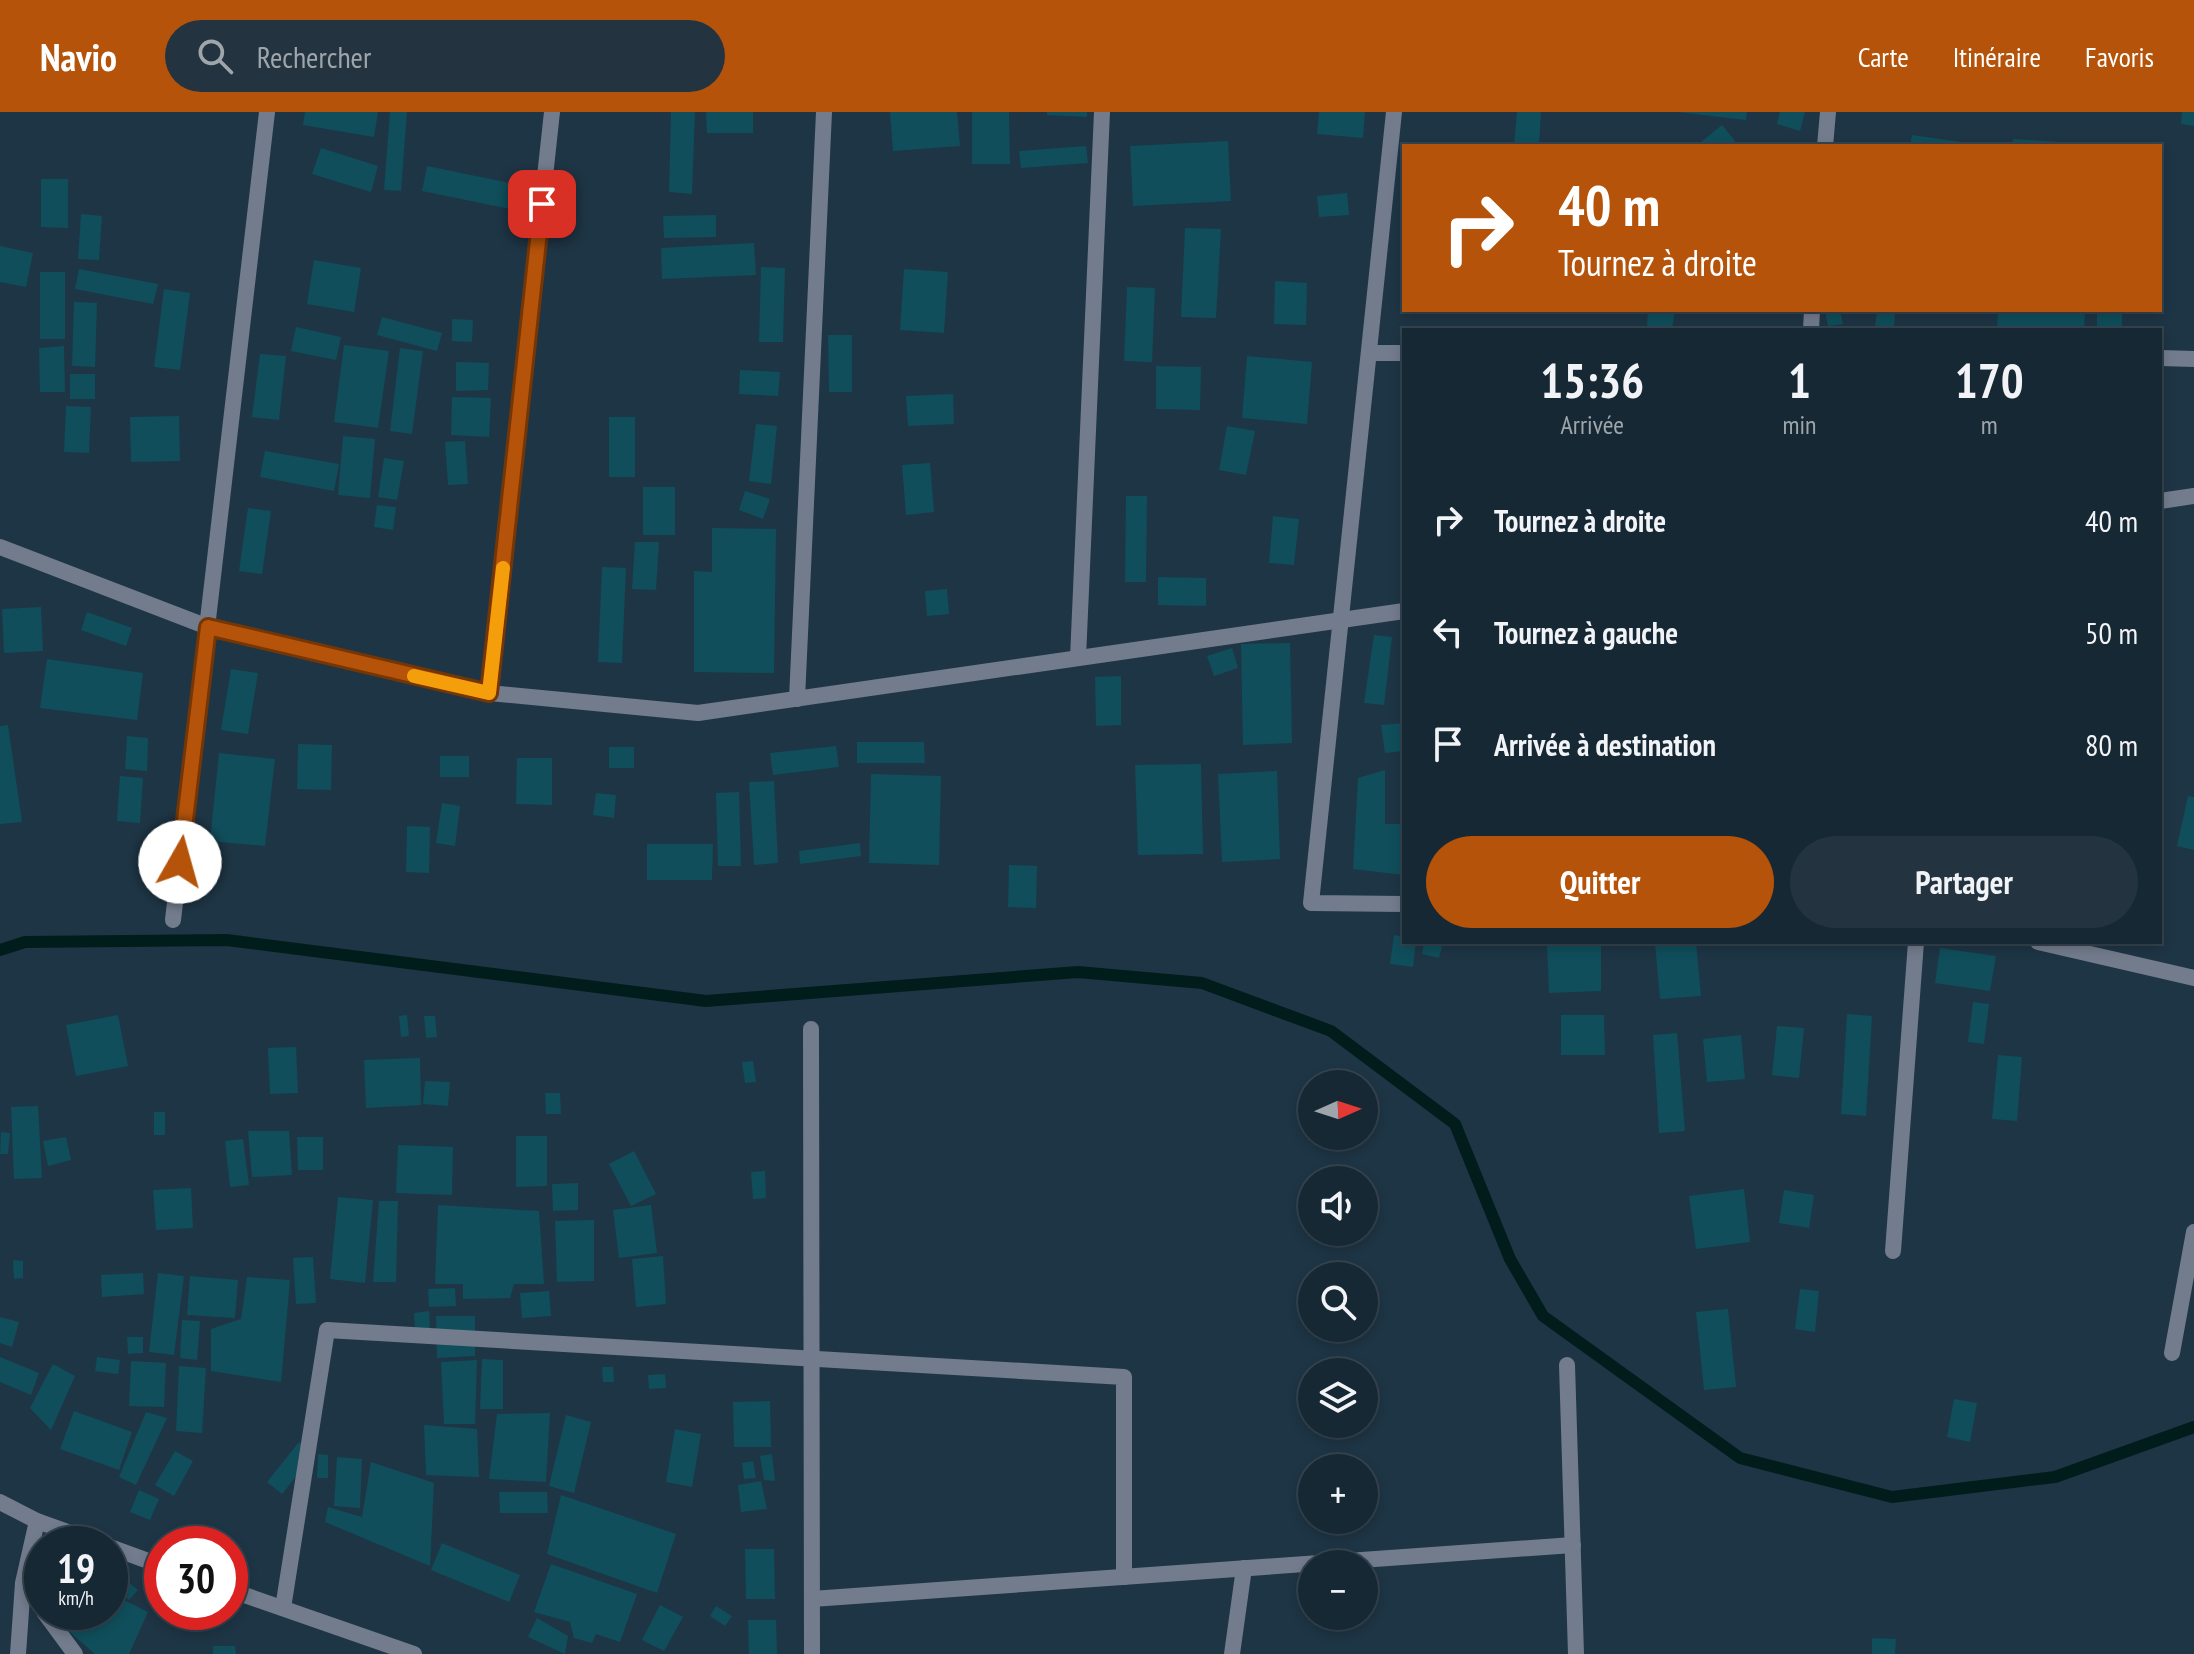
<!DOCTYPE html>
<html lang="fr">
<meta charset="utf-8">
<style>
body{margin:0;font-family:"PT Sans Narrow",sans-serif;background:#233440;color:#f1f3f6;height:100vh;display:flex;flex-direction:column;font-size:30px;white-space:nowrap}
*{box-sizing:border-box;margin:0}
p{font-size:26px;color:#9ea6ac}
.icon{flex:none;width:44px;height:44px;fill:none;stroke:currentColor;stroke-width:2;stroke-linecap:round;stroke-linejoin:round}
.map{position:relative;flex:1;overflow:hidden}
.sheet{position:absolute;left:1402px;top:216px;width:760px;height:616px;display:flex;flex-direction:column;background:#162834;border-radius:0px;box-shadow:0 4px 12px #0003,0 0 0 2px #35444f}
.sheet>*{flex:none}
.hud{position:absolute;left:1402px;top:32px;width:760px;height:168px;border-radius:0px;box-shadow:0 4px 12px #0003,0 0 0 2px #35444f;background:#b45309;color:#fff;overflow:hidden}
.needle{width:52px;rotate:87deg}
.tools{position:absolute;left:1298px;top:958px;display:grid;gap:16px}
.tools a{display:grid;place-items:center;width:80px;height:80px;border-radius:50%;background:#162834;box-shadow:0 4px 12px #0003,0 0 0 2px #35444f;font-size:40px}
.speed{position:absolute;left:24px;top:1414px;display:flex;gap:16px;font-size:40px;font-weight:700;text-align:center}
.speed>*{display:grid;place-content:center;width:104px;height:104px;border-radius:50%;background:#162834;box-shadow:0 4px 12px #0003,0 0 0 2px #35444f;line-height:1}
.speed small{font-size:20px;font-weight:400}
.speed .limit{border:12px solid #d22;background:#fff;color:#111}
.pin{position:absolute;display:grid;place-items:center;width:68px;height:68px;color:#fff;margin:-34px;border-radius:16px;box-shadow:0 4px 12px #0006}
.me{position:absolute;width:88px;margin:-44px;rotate:7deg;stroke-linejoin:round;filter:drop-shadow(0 0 6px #0008)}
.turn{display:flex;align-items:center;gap:28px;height:168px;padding:0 24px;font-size:36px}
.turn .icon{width:104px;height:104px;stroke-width:2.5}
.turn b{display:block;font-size:56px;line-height:68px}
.eta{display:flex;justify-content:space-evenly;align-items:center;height:136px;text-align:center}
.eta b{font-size:48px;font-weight:600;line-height:56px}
.button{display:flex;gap:16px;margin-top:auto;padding:16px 24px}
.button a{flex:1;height:92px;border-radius:48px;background:#b45309;color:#fff;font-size:32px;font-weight:600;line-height:92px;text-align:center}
.button a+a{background:#233440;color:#f1f3f6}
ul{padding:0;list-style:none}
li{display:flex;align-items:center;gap:24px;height:112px;padding:0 24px}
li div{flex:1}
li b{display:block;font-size:30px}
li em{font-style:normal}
header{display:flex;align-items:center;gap:48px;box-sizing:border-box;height:112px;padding:0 40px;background:#b45309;color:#fff}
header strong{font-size:38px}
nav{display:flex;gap:44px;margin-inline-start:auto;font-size:28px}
.search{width:560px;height:72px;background:#233440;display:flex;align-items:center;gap:20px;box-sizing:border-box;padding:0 28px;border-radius:44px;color:#9ea6ac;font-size:30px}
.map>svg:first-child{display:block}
</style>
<header>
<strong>Navio</strong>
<div class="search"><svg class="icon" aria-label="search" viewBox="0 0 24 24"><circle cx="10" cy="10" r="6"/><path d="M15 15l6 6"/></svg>Rechercher</div>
<nav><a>Carte</a><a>Itinéraire</a><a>Favoris</a></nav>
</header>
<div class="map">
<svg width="2194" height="1542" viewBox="0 0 2194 1542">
<rect width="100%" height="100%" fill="#1e3545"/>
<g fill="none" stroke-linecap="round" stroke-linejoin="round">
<path stroke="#001d1c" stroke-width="12" d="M0 838 25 830 227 828 706 889 1078 860 1202 871 1331 919 1455 1012 1510 1147 1543 1204 1740 1346 1892 1385 2055 1365 2194 1315"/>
</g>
<g fill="#104e5b">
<path d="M305 0H378L374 25 303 13Z"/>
<path d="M390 0H407L401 79 384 78Z"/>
<path d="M671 0H695L692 82 669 80Z"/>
<path d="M706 0H753V21H707Z"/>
<path d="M890 0H957L960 34 893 39Z"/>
<path d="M972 0H1009L1010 52H972Z"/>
<path d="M1047 0H1087V5L1047 3Z"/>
<path d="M1319 0H1365L1363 26 1317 22Z"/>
<path d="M1517 0H1541L1539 34H1514Z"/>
<path d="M1677 0H1747L1746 8Z"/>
<path d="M1780 0H1805L1800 19 1777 12Z"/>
<path d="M2182 0H2194V14L2181 12Z"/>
<path d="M1722 13 1735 29 1728 34H1696Z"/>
<path d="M1912 23 1961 30V34H1910Z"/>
<path d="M2013 27 2095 32V34H2012Z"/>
<path d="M1228 29 1231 89 1133 94 1130 34Z"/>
<path d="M1086 34 1088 51 1021 56 1019 39Z"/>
<path d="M321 36 378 54 371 80 312 62Z"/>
<path d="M427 54 515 72 510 97 422 79Z"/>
<path d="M41 67H68V116L41 115Z"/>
<path d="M1347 81 1349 103 1319 105 1317 84Z"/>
<path d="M81 102 102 104 99 148 78 147Z"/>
<path d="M716 103V125L664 126 663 104Z"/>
<path d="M1185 116 1221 117 1216 206 1181 205Z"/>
<path d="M754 131 756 163 662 167 661 136Z"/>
<path d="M0 134 33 141 26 175 0 170Z"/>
<path d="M314 148 361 156 354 200 307 192Z"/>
<path d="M761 155 785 156 783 230H759Z"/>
<path d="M79 157 158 172 153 192 75 177Z"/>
<path d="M904 157 948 160 944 221 900 218Z"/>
<rect x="40" y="160" width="25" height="67"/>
<path d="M1275 169 1307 171 1306 213 1274 212Z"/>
<path d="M1127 175 1155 176 1152 250 1124 249Z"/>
<path d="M164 177 190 181 180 258 154 255Z"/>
<path d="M74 190 97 191 95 255 72 254Z"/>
<path d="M1648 198H1675L1672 218 1647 215Z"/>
<path d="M1825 198H1840L1843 212 1828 214Z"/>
<path d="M1877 198H1895L1894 217 1875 215Z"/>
<path d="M1998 198H2085L2084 218H1997Z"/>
<rect x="2097" y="198" width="25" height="20"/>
<path d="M382 205 442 221 437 239 377 223Z"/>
<path d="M452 207 473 208 472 230 452 229Z"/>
<path d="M296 215 341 225 336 248 291 239Z"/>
<path d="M828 223H852V280H829Z"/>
<path d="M344 233 389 239 378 316 334 310Z"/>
<path d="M64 234 65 280H40L39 236Z"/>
<path d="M400 236 423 239 412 322 390 319Z"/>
<path d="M260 242 286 244 279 308 252 305Z"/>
<path d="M1247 244 1312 250 1307 312 1242 306Z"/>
<path d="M456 250 489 251 488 278 456 279Z"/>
<path d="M1156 254 1201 255 1200 298 1156 297Z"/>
<path d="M740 258 780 260 778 284 739 282Z"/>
<rect x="70" y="262" width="25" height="25"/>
<path d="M1401 262H1404V356H1400Z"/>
<path d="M953 282 954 312 908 314 906 284Z"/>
<path d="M452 285 491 286 489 325 451 323Z"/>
<path d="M66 294 91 295 89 341 64 340Z"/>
<path d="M179 304 180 349 131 350 130 305Z"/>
<rect x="609" y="305" width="26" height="60"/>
<path d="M756 312 777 314 771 372 749 369Z"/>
<path d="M1227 314 1255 319 1246 363 1219 358Z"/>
<path d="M343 324 375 327 370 386 338 383Z"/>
<path d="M465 329 468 372 448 373 445 330Z"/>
<path d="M265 339 339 352 334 379 260 365Z"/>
<path d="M384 346 404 349 397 388 378 385Z"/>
<path d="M930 351 934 400 906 403 902 353Z"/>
<rect x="643" y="375" width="32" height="48"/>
<path d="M745 379 770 387 763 407 739 398Z"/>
<path d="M1126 384H1147L1146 470H1125Z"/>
<path d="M377 393 396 395 393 418 374 415Z"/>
<path d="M248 396 271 399 262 462 239 459Z"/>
<path d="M1273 404 1299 407 1294 453 1269 451Z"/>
<path d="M712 416 776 417 774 561 694 560V459L712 460Z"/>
<path d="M635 430H659L656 478 632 477Z"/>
<path d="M602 455 626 456 622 551 598 550Z"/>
<path d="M1158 465 1206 466V494L1158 493Z"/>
<path d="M947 477 949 502 927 504 925 479Z"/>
<path d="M41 495 43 539 4 541 2 497Z"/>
<path d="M87 500 132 516 126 534 81 518Z"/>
<path d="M1374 523 1392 525 1384 593 1364 591Z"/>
<path d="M1290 531 1292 631 1243 633 1241 532Z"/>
<path d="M1232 536 1238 556 1214 564 1207 544Z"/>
<path d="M47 547 143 561 137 608 40 596Z"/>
<path d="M231 557 258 561 248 622 221 618Z"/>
<path d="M1121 564V613L1096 614 1095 565Z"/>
<path d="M1404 611V639L1385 641 1381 613Z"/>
<path d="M8 613 22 710 0 712V614Z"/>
<path d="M127 624 148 626 147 659 125 657Z"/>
<path d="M857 630H924L925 651H857Z"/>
<path d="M298 632 332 633 331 678 297 677Z"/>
<path d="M836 634 839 655 773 663 770 641Z"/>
<rect x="609" y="635" width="25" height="21"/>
<path d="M219 641 275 647 265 734 210 729Z"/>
<rect x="440" y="644" width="29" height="21"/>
<path d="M517 646H552V693L516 692Z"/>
<path d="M1201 652 1203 742 1138 743 1135 653Z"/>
<path d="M1385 658V712H1404V763L1353 757 1358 666Z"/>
<path d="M1277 659 1280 747 1222 750 1218 662Z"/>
<path d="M871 662 941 664 939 753 869 751Z"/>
<path d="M120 664 143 666 140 711 117 709Z"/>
<path d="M774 669 778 751 754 753 749 670Z"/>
<path d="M739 680 741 754H718L716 681Z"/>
<path d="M596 681 616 683 614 706 593 703Z"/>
<path d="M2188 684 2194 685V738L2177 734Z"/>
<path d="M442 691 460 694 455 734 436 731Z"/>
<path d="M407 714 430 715 429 761 406 760Z"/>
<path d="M860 731 861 744 800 752 799 739Z"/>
<path d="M647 732H713L712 768H647Z"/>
<path d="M1009 753 1037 754 1036 796 1008 795Z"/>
<path d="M1394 823 1404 825V830H1416L1413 855 1390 852Z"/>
<path d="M1424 830H1443L1439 846 1422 842Z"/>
<path d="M1547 830H1601V879L1549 881Z"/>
<path d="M1696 830 1701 884 1660 887 1655 831Z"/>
<path d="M1940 836 1996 844 1990 879 1935 871Z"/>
<path d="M1973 890 1989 892 1984 932 1968 930Z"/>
<path d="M1847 902 1872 904 1866 1004 1841 1002Z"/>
<path d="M118 903 128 954 76 964 66 913Z"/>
<path d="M407 903 409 924 401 925 399 904Z"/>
<path d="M1561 903H1604L1605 943H1561Z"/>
<path d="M424 904H435L437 925 426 926Z"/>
<path d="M1777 914 1804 916 1799 966 1772 963Z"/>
<path d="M1677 921 1685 1019 1659 1021 1653 923Z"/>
<path d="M1741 923 1745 967 1707 970 1703 927Z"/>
<path d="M296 935 298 981 270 982 268 936Z"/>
<path d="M1998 943 2022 945 2017 1009 1992 1007Z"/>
<path d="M420 946 421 993 366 996 364 948Z"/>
<path d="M753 949 756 970 745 971 742 950Z"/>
<path d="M425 969 450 970 448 994 423 992Z"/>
<path d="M545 981H560L561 1002H546Z"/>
<path d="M38 994 42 1066 14 1067 11 995Z"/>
<rect x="154" y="1000" width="11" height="23"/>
<path d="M248 1019H289L292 1063 252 1065Z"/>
<path d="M1 1020 10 1021 8 1042H0Z"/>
<path d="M516 1024H547V1074L516 1075Z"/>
<path d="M66 1025 71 1048 48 1054 43 1029Z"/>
<path d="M297 1025H323V1058H298Z"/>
<path d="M243 1027 249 1073 230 1075 225 1029Z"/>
<path d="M398 1033 453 1035 452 1083 396 1081Z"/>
<path d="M634 1039 656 1082 631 1094 609 1052Z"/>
<path d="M765 1059 766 1086 753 1087 751 1060Z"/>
<path d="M578 1071V1098L553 1099 552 1072Z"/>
<path d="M191 1076 193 1116 156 1118 153 1078Z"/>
<path d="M1744 1077 1750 1130 1696 1137 1689 1084Z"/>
<path d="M1784 1078 1814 1083 1809 1116 1779 1111Z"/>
<path d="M338 1085 373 1088 365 1171 330 1167Z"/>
<path d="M379 1089H398L396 1170H373Z"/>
<path d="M438 1093 539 1099 544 1172H514L510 1186 463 1187V1172H435Z"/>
<path d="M651 1093 657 1141 619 1146 613 1098Z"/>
<path d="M594 1108V1169L557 1170 555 1109Z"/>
<path d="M663 1144 666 1192 636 1195 632 1147Z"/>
<path d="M313 1145 316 1191 296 1192 293 1146Z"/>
<path d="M13 1148 23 1149V1166L14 1167Z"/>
<path d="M143 1161 144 1182 102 1185 101 1163Z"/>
<path d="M158 1161 184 1164 174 1243 149 1240Z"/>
<path d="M190 1164 238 1168 235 1206 187 1203Z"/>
<path d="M247 1165 290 1168 281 1270 211 1259V1217L241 1207Z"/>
<path d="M455 1176 456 1194 429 1195 428 1177Z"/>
<path d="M1800 1177 1819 1179 1815 1220 1795 1217Z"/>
<path d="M549 1179 551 1204 522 1206 520 1181Z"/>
<path d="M1728 1197 1736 1275 1704 1278 1696 1200Z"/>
<path d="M429 1199 430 1216 415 1217 414 1201Z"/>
<path d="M436 1204H475V1244L437 1246Z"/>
<path d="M0 1205 19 1210 12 1235 0 1231Z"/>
<path d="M182 1208 200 1209 197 1248 180 1246Z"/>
<path d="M127 1225H143V1241L128 1242Z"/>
<path d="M0 1245 39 1261 31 1283 0 1270Z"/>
<path d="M97 1245 120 1248 118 1262 95 1259Z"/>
<path d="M482 1247 503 1248V1297H480Z"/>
<path d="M477 1248 475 1312H444L441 1250Z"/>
<path d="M131 1249 166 1251 164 1295 129 1294Z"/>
<path d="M53 1252 75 1264 51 1318 30 1296Z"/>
<path d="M179 1254 206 1256 202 1321 176 1319Z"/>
<path d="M602 1255H613L614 1270H603Z"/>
<path d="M665 1262 666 1276 649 1277 648 1263Z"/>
<path d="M1954 1287 1977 1291 1970 1330 1947 1325Z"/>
<path d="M770 1289 771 1335H734L733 1290Z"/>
<path d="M74 1299 132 1320 119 1358 60 1337Z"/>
<path d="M146 1300 167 1306 136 1373 119 1365Z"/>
<path d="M550 1301 546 1370 489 1367 497 1302Z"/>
<path d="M566 1303 591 1310 574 1381 549 1374Z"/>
<path d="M424 1313 477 1317 479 1365 426 1363Z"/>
<path d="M675 1317 701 1322 692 1375 666 1370Z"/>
<path d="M299 1330 314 1342 282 1382 267 1370Z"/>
<path d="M175 1339 193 1349 174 1384 155 1373Z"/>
<path d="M318 1342 328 1343V1366H317Z"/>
<path d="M772 1342 775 1369 764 1368 760 1344Z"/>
<path d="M337 1345 362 1347 360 1396 334 1394Z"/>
<path d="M753 1349 756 1366 744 1367 742 1351Z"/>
<path d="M371 1350 434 1371 430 1454 325 1410 328 1395 362 1405Z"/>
<path d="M761 1369 767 1397 741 1400 738 1373Z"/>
<path d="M139 1378 159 1387 150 1408 130 1400Z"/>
<path d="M499 1380H547L548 1401H500Z"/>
<path d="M561 1383 676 1422 657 1481 547 1442Z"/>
<path d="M442 1431 520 1463 509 1490 431 1458Z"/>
<path d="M745 1437H774L775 1487H746Z"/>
<path d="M551 1452 637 1482 620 1530 596 1522 592 1531 574 1526 570 1510 534 1500Z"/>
<path d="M122 1465 138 1478 129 1488 114 1474Z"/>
<path d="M110 1481 148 1500 129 1542H95L62 1513 67 1500H110Z"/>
<path d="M660 1493 683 1505 664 1539 642 1528Z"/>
<path d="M716 1494 732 1504 725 1514 710 1504Z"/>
<path d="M537 1506 568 1524 565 1542 528 1525Z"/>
<path d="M748 1508H776L777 1542H749Z"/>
<path d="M1872 1526 1896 1527 1895 1542H1872Z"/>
<path d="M213 1534H235L236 1542H213Z"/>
</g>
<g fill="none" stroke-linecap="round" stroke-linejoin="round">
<g stroke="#737c8d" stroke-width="16">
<path d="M1394 0 1311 791 1404 792"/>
<path d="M1825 34 1828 0"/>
<path d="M1811 218 1812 198"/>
<path d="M1369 241H1404"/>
<path d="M2160 246 2194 247"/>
<path d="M2160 389 2194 384"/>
<path d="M0 435 208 515 489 581 698 601 1404 499"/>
<path d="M1078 546 1102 0"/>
<path d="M489 581 552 0"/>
<path d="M797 587 824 0"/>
<path d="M173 808 267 0"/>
<path d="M2038 830 2194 866"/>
<path d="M811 917 812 1542"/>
<path d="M1893 1139 1916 830"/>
<path d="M2172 1241 2194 1120"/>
<path d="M1567 1253 1576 1542"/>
<path d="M0 1390 37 1409 101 1432"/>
<path d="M110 1435 162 1454"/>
<path d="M230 1478 414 1542"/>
<path d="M812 1487 1573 1433"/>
<path d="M283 1496 327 1218 1124 1265V1465"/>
<path d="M44 1500 75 1542"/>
<path d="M18 1542 23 1471 37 1409"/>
<path d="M1232 1542 1244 1456"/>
</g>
</g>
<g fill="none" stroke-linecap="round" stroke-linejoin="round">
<g stroke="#753606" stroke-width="20">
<path id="route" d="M180 750 208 515 489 581 542 92"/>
</g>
<use href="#route" stroke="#b45309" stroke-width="14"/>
<path stroke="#f59e0b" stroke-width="14" d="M414 564 489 581 503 456"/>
</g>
</svg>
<div class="tools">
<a><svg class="needle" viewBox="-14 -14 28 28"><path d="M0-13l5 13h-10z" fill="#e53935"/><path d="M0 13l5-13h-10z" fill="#9ea6ac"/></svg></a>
<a><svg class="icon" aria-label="sound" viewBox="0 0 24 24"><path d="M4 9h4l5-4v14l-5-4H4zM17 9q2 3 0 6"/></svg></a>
<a><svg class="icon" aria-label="search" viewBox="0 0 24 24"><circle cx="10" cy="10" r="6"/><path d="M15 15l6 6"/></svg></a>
<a><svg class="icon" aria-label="layers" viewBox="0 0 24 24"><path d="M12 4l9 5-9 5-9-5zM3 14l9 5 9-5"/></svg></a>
<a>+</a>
<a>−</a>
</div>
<div class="speed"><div>19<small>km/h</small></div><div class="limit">30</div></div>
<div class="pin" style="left:542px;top:92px;background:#d93025"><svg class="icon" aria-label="arrive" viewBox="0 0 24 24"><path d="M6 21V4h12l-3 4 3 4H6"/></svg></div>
<svg class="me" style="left:180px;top:750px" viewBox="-20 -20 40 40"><circle r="19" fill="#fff"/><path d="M0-13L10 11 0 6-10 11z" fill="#b45309"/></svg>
<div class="hud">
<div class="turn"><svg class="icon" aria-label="right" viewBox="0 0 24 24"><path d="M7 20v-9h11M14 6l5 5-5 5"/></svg><div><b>40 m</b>Tournez à droite</div></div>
</div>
<section class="sheet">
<div class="eta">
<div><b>15:36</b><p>Arrivée</p></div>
<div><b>1</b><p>min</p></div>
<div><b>170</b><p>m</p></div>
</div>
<ul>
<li><svg class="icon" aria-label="right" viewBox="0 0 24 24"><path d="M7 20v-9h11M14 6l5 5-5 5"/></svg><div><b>Tournez à droite</b></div><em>40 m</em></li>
<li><svg class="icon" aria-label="left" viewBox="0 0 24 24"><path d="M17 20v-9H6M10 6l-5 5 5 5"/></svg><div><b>Tournez à gauche</b></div><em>50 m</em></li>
<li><svg class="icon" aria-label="arrive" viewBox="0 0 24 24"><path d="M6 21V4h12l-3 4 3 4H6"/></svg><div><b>Arrivée à destination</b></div><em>80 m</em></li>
</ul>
<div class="button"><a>Quitter</a><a>Partager</a></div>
</section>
</div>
